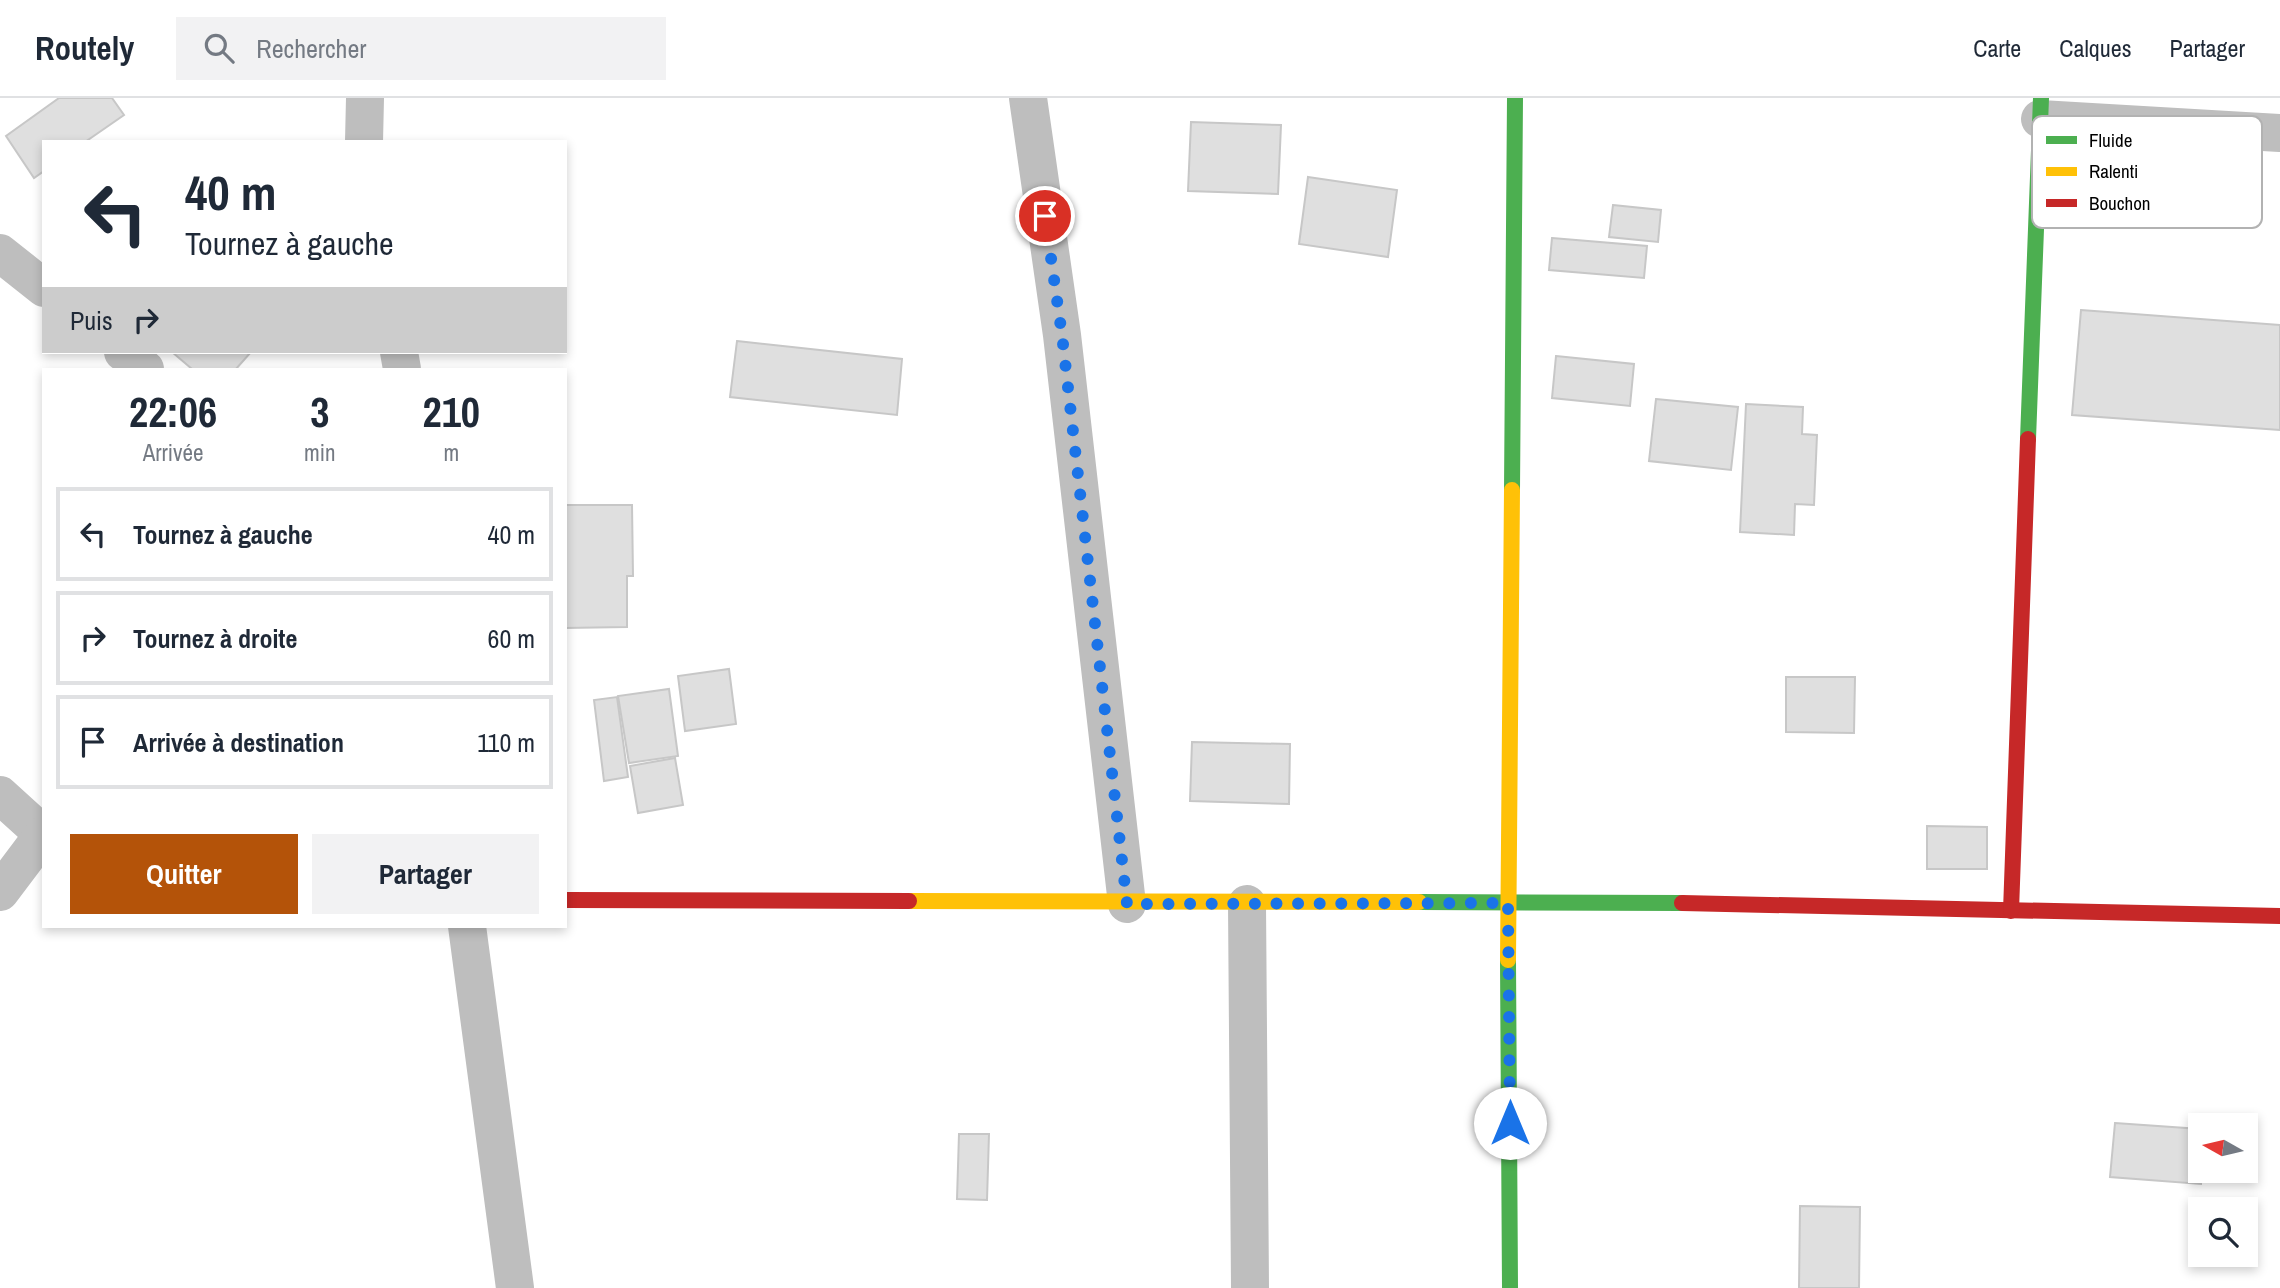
<!DOCTYPE html>
<html lang="fr">
<meta charset="utf-8">
<style>
body{margin:0;font-family:"Archivo Narrow",sans-serif;background:#f2f2f3;color:#1f2937;height:100vh;display:flex;flex-direction:column;font-size:26px;white-space:nowrap}
*{box-sizing:border-box;margin:0}
p{font-size:23px;color:#747a83}
.icon{flex:none;width:38px;height:38px;fill:none;stroke:currentColor;stroke-width:2;stroke-linecap:round;stroke-linejoin:round}
.map{position:relative;flex:1;overflow:hidden}
.panel{position:absolute;left:42px;top:270px;width:525px;height:560px;display:flex;flex-direction:column;background:#fff;border-radius:0px;box-shadow:0 4px 10px #0003}
.panel>*{flex:none}
.hud{position:absolute;left:42px;top:42px;width:525px;height:214px;border-radius:0px;box-shadow:0 4px 10px #0003;background:#fff;color:#1f2937;overflow:hidden}
.needle{width:46px;rotate:278deg}
.buttons{position:absolute;left:2188px;top:1015px;display:grid;gap:14px}
.buttons a{display:grid;place-items:center;width:70px;height:70px;border-radius:0px;background:#fff;box-shadow:0 4px 10px #0003;font-size:35px}
.pin{position:absolute;display:grid;place-items:center;width:60px;height:60px;color:#fff;margin:-30px;border:4px solid #fff;border-radius:50%;box-shadow:0 2px 7px #0007}
.me{position:absolute;width:77px;margin:-38px;rotate:0deg;stroke-linejoin:round;filter:drop-shadow(0 0 5px #0008)}
.turn{display:flex;align-items:center;gap:24px;height:147px;padding:0 28px;font-size:32px}
.turn .icon{width:91px;height:91px;stroke-width:2.5}
.turn b{display:block;font-size:49px;line-height:60px}
.then{display:flex;align-items:center;height:66px;padding:0 28px;background:#0003;gap:14px;font-size:26px}
.eta{display:flex;justify-content:space-evenly;align-items:center;height:119px;text-align:center}
.eta b{font-size:42px;font-weight:700;line-height:49px}
.button{display:flex;gap:14px;margin-top:auto;padding:14px 28px}
.button a{flex:1;height:80px;border-radius:0px;background:#b45309;color:#fff;font-size:28px;font-weight:700;line-height:80px;text-align:center}
.button a+a{background:#f2f2f3;color:#1f2937}
ul{padding:0;list-style:none}
li{display:flex;align-items:center;gap:21px;height:94px;margin:0 14px 10px;padding:0 14px;border:4px solid #e0e1e3;border-radius:0px}
li div{flex:1}
li b{display:block;font-size:26px}
li em{font-style:normal}
header{display:flex;align-items:center;gap:42px;box-sizing:border-box;height:98px;padding:0 35px;background:#fff;border-bottom:2px solid #e0e1e3}
header strong{font-size:33px}
nav{display:flex;gap:38px;margin-inline-start:auto;font-size:24px}
.search{width:490px;height:63px;background:#f2f2f3;display:flex;align-items:center;gap:18px;box-sizing:border-box;padding:0 24px;border-radius:0px;color:#747a83;font-size:26px}
.map>svg:first-child{display:block}
</style>
<header>
<strong>Routely</strong>
<div class="search"><svg class="icon" aria-label="search" viewBox="0 0 24 24"><circle cx="10" cy="10" r="6"/><path d="M15 15l6 6"/></svg>Rechercher</div>
<nav><a>Carte</a><a>Calques</a><a>Partager</a></nav>
</header>
<div class="map">
<svg width="2280" height="1190" viewBox="0 0 2280 1190">
<rect width="100%" height="100%" fill="#fff"/>
<g fill="#dfdfdf" stroke="#c7c7c7" stroke-width="2">
<path d="M59 0H112L124 17 85 44H44V73L34 80 6 38Z"/>
<path d="M1191 24 1281 27 1278 96 1188 93Z"/>
<path d="M1308 79 1397 92 1388 159 1299 146Z"/>
<path d="M1613 107 1661 112 1658 144 1609 139Z"/>
<path d="M1552 140 1647 148 1644 180 1549 172Z"/>
<path d="M2081 212 2280 227V332L2072 317Z"/>
<path d="M737 243 902 261 897 317 730 299Z"/>
<path d="M172 254H251L236 271H192Z"/>
<path d="M1556 258 1634 266 1630 308 1552 300Z"/>
<path d="M1656 301 1738 309 1731 372 1649 363Z"/>
<path d="M1746 306 1803 309 1802 336 1817 337 1814 407 1795 406 1794 437 1740 434Z"/>
<path d="M565 407H632L633 478H627V529L565 530Z"/>
<path d="M729 571 736 626 685 633 678 578Z"/>
<path d="M1786 579H1855L1854 635 1786 634Z"/>
<path d="M669 591 678 658 629 665 618 598Z"/>
<path d="M617 599 628 679 604 683 594 602Z"/>
<path d="M1192 644 1290 646 1289 706 1190 703Z"/>
<path d="M675 660 683 707 638 715 630 668Z"/>
<path d="M1927 728 1987 729V771H1927Z"/>
<path d="M2115 1025 2200 1031 2201 1086 2110 1079Z"/>
<path d="M959 1036H989L987 1102 957 1101Z"/>
<path d="M1800 1108 1860 1109 1859 1190H1799Z"/>
</g>
<g fill="none" stroke-linecap="round" stroke-linejoin="round">
<g stroke="#bebebe" stroke-width="38">
<path d="M1028 0 1062 237 1127 806"/>
<path d="M2040 21 2280 35"/>
<path d="M364 44 365 0"/>
<path d="M0 155 44 190"/>
<path d="M123 254 145 271"/>
<path d="M399 254 402 271"/>
<path d="M0 697 44 737"/>
<path d="M0 794 43 737"/>
<path d="M1247 806 1250 1190"/>
<path d="M467 828 515 1190"/>
</g>
<g stroke="#4caf50" stroke-width="16">
<path d="M2028 341 2041 0"/>
<path d="M1512 392 1515 0"/>
<path d="M1419 804 1682 805"/>
<path d="M1508 862 1510 1190"/>
</g>
<g stroke="#ffc107" stroke-width="16">
<path d="M909 803 1419 804"/>
<path d="M1508 862 1512 392"/>
</g>
<g stroke="#c62828" stroke-width="16">
<path d="M565 802 909 803"/>
<path d="M1682 805 2280 818"/>
<path d="M2011 813 2028 341"/>
</g>
</g>
<g fill="none" stroke-linecap="round" stroke-linejoin="round">
<path stroke="#1a73e8" stroke-width="12" stroke-dasharray="0 21.6" d="M1045 118 1062 237 1127 806 1508 805 1510 1025"/>
</g>
<rect x="2032" y="18" width="230" height="112" rx="10" fill="#fff" stroke="#b2b2b2" stroke-width="2"/>
<rect x="2046" y="38" width="31" height="8" fill="#4caf50"/>
<rect x="2046" y="69" width="31" height="9" fill="#ffc107"/>
<rect x="2046" y="101" width="31" height="8" fill="#c62828"/>
<g font-size="19" fill="#000">
<text x="2089" y="49">Fluide</text>
<text x="2089" y="80">Ralenti</text>
<text x="2089" y="112">Bouchon</text>
</g>
</svg>
<div class="buttons">
<a><svg class="needle" viewBox="-14 -14 28 28"><path d="M0-13l5 13h-10z" fill="#e53935"/><path d="M0 13l5-13h-10z" fill="#747a83"/></svg></a>
<a><svg class="icon" aria-label="search" viewBox="0 0 24 24"><circle cx="10" cy="10" r="6"/><path d="M15 15l6 6"/></svg></a>
</div>
<div class="pin" style="left:1045px;top:118px;background:#d93025"><svg class="icon" aria-label="arrive" viewBox="0 0 24 24"><path d="M6 21V4h12l-3 4 3 4H6"/></svg></div>
<svg class="me" style="left:1510px;top:1025px" viewBox="-20 -20 40 40"><circle r="19" fill="#fff"/><path d="M0-13L10 11 0 6-10 11z" fill="#1a73e8"/></svg>
<div class="hud">
<div class="turn"><svg class="icon" aria-label="left" viewBox="0 0 24 24"><path d="M17 20v-9H6M10 6l-5 5 5 5"/></svg><div><b>40 m</b>Tournez à gauche</div></div>
<div class="then">Puis<svg class="icon" aria-label="right" viewBox="0 0 24 24"><path d="M7 20v-9h11M14 6l5 5-5 5"/></svg></div>
</div>
<section class="panel">
<div class="eta">
<div><b>22:06</b><p>Arrivée</p></div>
<div><b>3</b><p>min</p></div>
<div><b>210</b><p>m</p></div>
</div>
<ul>
<li><svg class="icon" aria-label="left" viewBox="0 0 24 24"><path d="M17 20v-9H6M10 6l-5 5 5 5"/></svg><div><b>Tournez à gauche</b></div><em>40 m</em></li>
<li><svg class="icon" aria-label="right" viewBox="0 0 24 24"><path d="M7 20v-9h11M14 6l5 5-5 5"/></svg><div><b>Tournez à droite</b></div><em>60 m</em></li>
<li><svg class="icon" aria-label="arrive" viewBox="0 0 24 24"><path d="M6 21V4h12l-3 4 3 4H6"/></svg><div><b>Arrivée à destination</b></div><em>110 m</em></li>
</ul>
<div class="button"><a>Quitter</a><a>Partager</a></div>
</section>
</div>
